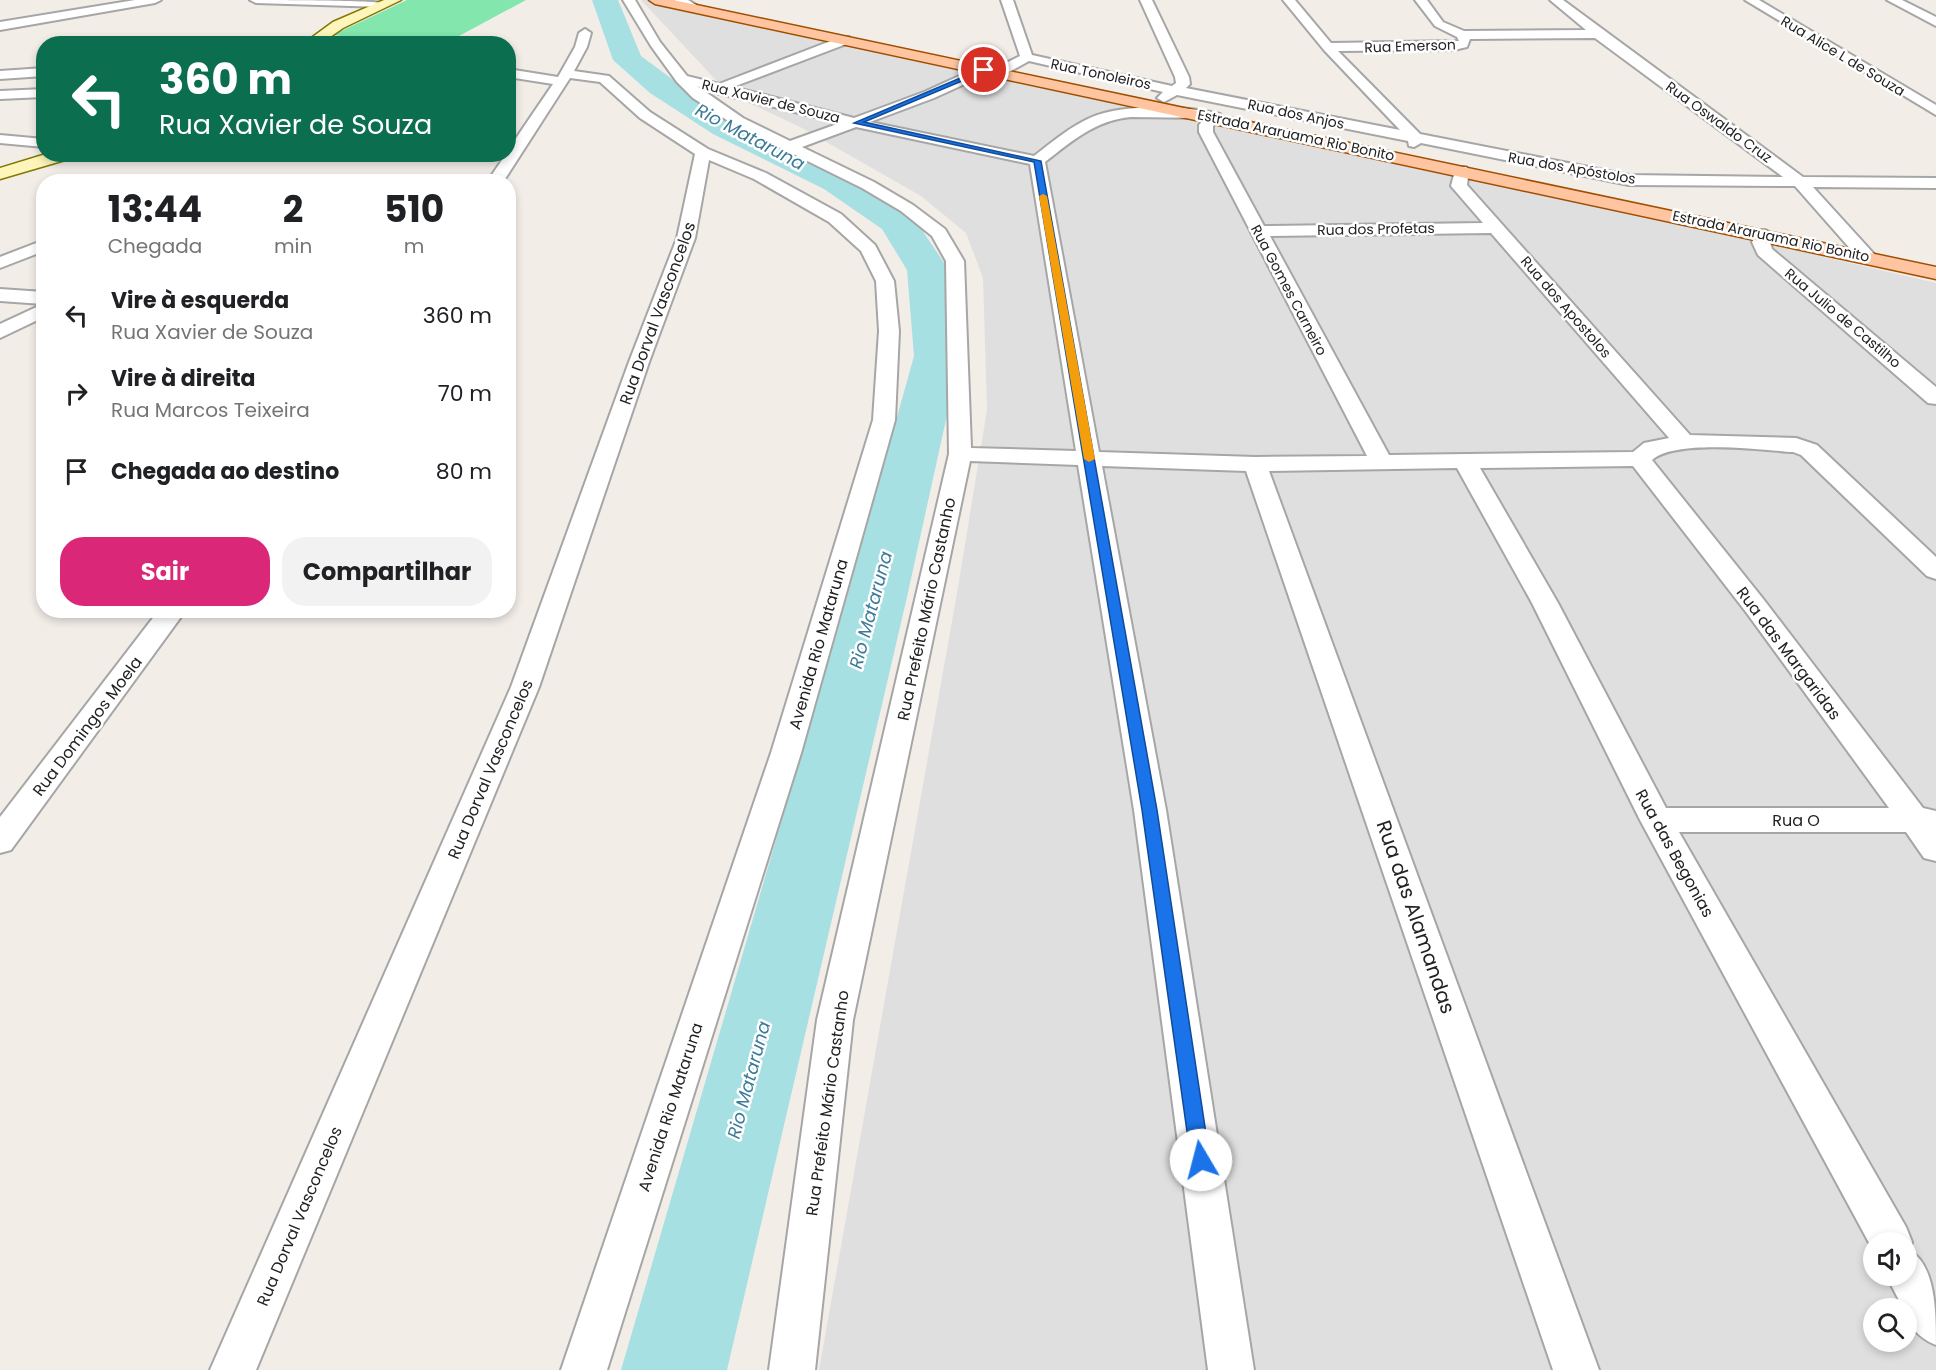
<!DOCTYPE html>
<html lang="pt">
<meta charset="utf-8">
<style>
body{margin:0;font-family:Poppins,sans-serif;background:#f2f2f2;color:#202124;height:100vh;display:flex;flex-direction:column;font-size:22px;white-space:nowrap}
*{box-sizing:border-box;margin:0}
p{font-size:20px;color:#757577}
.icon{flex:none;width:33px;height:33px;fill:none;stroke:currentColor;stroke-width:2;stroke-linecap:round;stroke-linejoin:round}
.map{position:relative;flex:1;overflow:hidden}
.drawer{position:absolute;left:36px;top:174px;width:480px;height:444px;display:flex;flex-direction:column;background:#fff;border-radius:24px;box-shadow:0 3px 9px #0003}
.drawer>*{flex:none}
.banner{position:absolute;left:36px;top:36px;width:480px;height:126px;border-radius:24px;box-shadow:0 3px 9px #0003;background:#0b6e4f;color:#fff;overflow:hidden}
.fabs{position:absolute;left:1863px;top:1232px;display:grid;gap:12px}
.fabs a{display:grid;place-items:center;width:54px;height:54px;border-radius:50%;background:#fff;box-shadow:0 3px 9px #0003;font-size:30px}
.pin{position:absolute;display:grid;place-items:center;width:51px;height:51px;color:#fff;margin:-26px;border:3px solid #fff;border-radius:50%;box-shadow:0 2px 6px #0007}
.me{position:absolute;width:66px;margin:-33px;rotate:352deg;stroke-linejoin:round;filter:drop-shadow(0 0 4px #0008)}
.turn{display:flex;align-items:center;gap:21px;height:126px;padding:0 24px;font-size:27px}
.turn .icon{width:78px;height:78px;stroke-width:2.5}
.turn b{display:block;font-size:42px;line-height:51px}
.eta{display:flex;justify-content:space-evenly;align-items:center;height:102px;text-align:center}
.eta b{font-size:36px;font-weight:700;line-height:42px}
.button{display:flex;gap:12px;margin-top:auto;padding:12px 24px}
.button a{flex:1;height:69px;border-radius:24px;background:#db2777;color:#fff;font-size:24px;font-weight:700;line-height:69px;text-align:center}
.button a+a{background:#f2f2f2;color:#202124}
ul{padding:0;list-style:none}
li{display:flex;align-items:center;gap:18px;height:78px;padding:0 24px}
li div{flex:1}
li b{display:block;font-size:22px}
li em{font-style:normal}
.map>svg:first-child{display:block}
</style>
<div class="map">
<svg width="1936" height="1370" viewBox="0 0 1936 1370">
<rect width="100%" height="100%" fill="#f3ede8"/>
<path fill="#e0dfdf" fill-rule="evenodd" d="M641 0H652L1481 177 1936 283V1370H819L957 593 987 410 983 278 966 233 921 196 800 127 728 93ZM1874 1242H1906V1275H1874ZM1874 1308H1906V1341H1874Z"/>
<path fill="#82e6ad" d="M407 0H526L446 43H404L333 35Z"/>
<g fill="none" stroke-linecap="round" stroke-linejoin="round">
<path fill="#a6e0e3" fill-rule="evenodd" d="M592 0H618L641 56 672 79 737 120 850 173 911 214 949 270 960 356 907 597 727 1370H621L847 597 914 356 907 270 882 229 824 189 713 134 650 93 613 60Z"/>
<g stroke="#a6a6a6" stroke-width="4">
<g id="street">
<path d="M135 0H161L155 3 0 30V22Z"/>
<path d="M250 0C271 0 379 0 389 4L383 7 256 3Z"/>
<path d="M623 0H635L660 42 687 76 719 84 841 37H849V43L733 87 854 118 924 92 979 67H989V73L934 98 870 122 1034 156C1052 142 1071 126 1092 117 1127 103 1187 106 1220 114L1222 117 1213 126V132L1264 226 1483 223 1451 186 1456 167H1466L1469 170 1467 185 1690 435 1796 438 1817 445 1936 557V579L1927 576 1801 455 1793 452C1759 450 1676 439 1652 460L1764 600 1923 808 1936 811V861L1924 858 1906 832H1679L1906 1227 1912 1242 1909 1250C1936 1265 1936 1313 1936 1345 1921 1339 1906 1326 1906 1308H1903L1886 1275H1906V1242H1874V1252L1640 820 1532 603 1457 468 1269 471 1599 1370H1553L1246 471 1102 466 1166 810 1254 1370H1208L1134 810 1078 465 970 461 853 1020 815 1370H769L817 1020 949 454 946 261 932 236 901 211 862 188 733 124 693 98 677 82 651 46ZM697 86 712 92 840 123 790 141 743 118ZM1131 117 1205 118 1199 125V132L1367 456 1255 457 1099 452 1045 162C1072 141 1096 120 1131 117ZM856 127 1030 164 1076 451 971 448 964 261 945 229 913 205 874 182 802 147ZM1491 233 1669 438 1644 443 1633 452 1389 455 1270 236ZM1633 466 1746 612 1889 808H1666L1558 603 1480 468Z"/>
<path d="M673 0H688L701 8 691 10Z"/>
<path d="M1001 0H1013L1032 55 1172 86 1176 83 1175 77 1140 0H1152L1189 77 1190 84 1186 88 1400 130 1324 50 1283 0H1295L1331 43 1459 41 1457 37 1435 26 1415 0H1427L1443 22 1464 31 1586 30 1550 0H1563L1803 177 1936 178V188L1813 187 1874 254 1877 258 1874 262H1862L1795 186 1629 185 1421 143 1414 147 1409 146 1408 141 1177 95 1164 102 1157 98 1163 92 1029 61 1002 76H992V70L1020 56ZM1595 38 1783 177 1629 175 1420 134 1338 51 1454 50 1467 47 1470 39Z"/>
<path d="M1745 0H1759L1936 105V115Z"/>
<path d="M1887 0H1902L1936 17V26Z"/>
<path d="M585 29 591 33 587 47 574 71 609 76 650 112 708 149 766 173 841 214 875 245 894 281 899 331 895 420 801 753 607 1370H561L771 753 873 420 879 331 876 281 861 251 829 222 754 179 709 160 695 238 649 362 539 687 256 1370H210L511 687 629 362 677 238 695 154 640 118 600 82 570 78 503 182H487L506 154H508V150L553 84 508 77V69L558 77 575 47 579 33Z"/>
<path d="M44 68V76L0 79V71Z"/>
<path d="M44 89V97L0 99V91Z"/>
<path d="M0 135 44 139V147L0 143Z"/>
<path d="M1765 230 1774 235 1770 242 1772 249 1936 387V404L1928 403 1758 255 1752 242 1759 231Z"/>
<path d="M44 240V251L0 268V257Z"/>
<path d="M0 289 44 292V317L0 338V324L43 304 0 301Z"/>
<path d="M159 610H186L11 850 0 853V817Z"/>
</g>
</g>
<g stroke="#827800" stroke-width="3">
<g id="secondary">
<path d="M384 0H401L343 28 320 44H303L333 22Z"/>
<path d="M46 154H74L72 158 0 179V168Z"/>
</g>
</g>
<g stroke="#a04e00" stroke-width="3">
<path id="primary" d="M649 0H673L1936 267V279L655 4Z"/>
</g>
<use href="#street" fill="#fff" fill-rule="evenodd"/>
<use href="#secondary" fill="#fef5bb" fill-rule="evenodd"/>
<use href="#primary" fill="#ffc5a1" fill-rule="evenodd"/>
</g>
<path fill="#1a73e8" stroke="#114b97" stroke-width="1.5" d="M984 68 986 71 864 122 1041 161 1157 810 1210 1160 1207 1167 1201 1169 1194 1167 1191 1160 1142 810 1034 162 854 123Z"/>
<path fill="#f59e0b" d="M1043 194 1047 196 1095 459 1089 462 1084 459 1039 196Z"/>
<g text-anchor="middle" stroke-width="5" stroke-linejoin="round" paint-order="stroke">
<g font-size="14" fill="#222" stroke="#fff">
<text transform="translate(1410 46) rotate(-2)" y="5">Rua Emerson</text>
<text transform="translate(1843 56) rotate(31)" y="5">Rua Alice L de Souza</text>
<text transform="translate(1101 74) rotate(12)" y="5">Rua Tonoleiros</text>
<text transform="translate(771 101) rotate(14)" y="5">Rua Xavier de Souza</text>
<text transform="translate(1296 114) rotate(12)" y="5">Rua dos Anjos</text>
<text transform="translate(1719 122) rotate(36)" y="5">Rua Oswaldo Cruz</text>
<text transform="translate(1296 135) rotate(12)" y="5">Estrada Araruama Rio Bonito</text>
<text transform="translate(1572 168) rotate(10)" y="5">Rua dos Apóstolos</text>
<text transform="translate(1376 229) rotate(-1)" y="5">Rua dos Profetas</text>
<text transform="translate(1771 236) rotate(12)" y="5">Estrada Araruama Rio Bonito</text>
<text transform="translate(1289 290) rotate(62)" y="5">Rua Gomes Carneiro</text>
<text transform="translate(1566 307) rotate(49)" y="5">Rua dos Apostolos</text>
<text transform="translate(1843 318) rotate(40)" y="5">Rua Julio de Castilho</text>
</g>
<g font-size="16" fill="#222" stroke="#fff">
<text transform="translate(657 313) rotate(-70)" y="6">Rua Dorval Vasconcelos</text>
<text transform="translate(926 609) rotate(-78)" y="6">Rua Prefeito Mário Castanho</text>
<text transform="translate(818 644) rotate(-74)" y="6">Avenida Rio Mataruna</text>
<text transform="translate(1789 653) rotate(53)" y="6">Rua das Margaridas</text>
<text transform="translate(87 726) rotate(-53)" y="6">Rua Domingos Moela</text>
<text transform="translate(490 769) rotate(-67)" y="6">Rua Dorval Vasconcelos</text>
<text x="1796" y="826">Rua O</text>
<text transform="translate(1675 853) rotate(61)" y="6">Rua das Begonias</text>
<text transform="translate(827 1103) rotate(-82)" y="6">Rua Prefeito Mário Castanho</text>
<text transform="translate(670 1107) rotate(-72)" y="6">Avenida Rio Mataruna</text>
<text transform="translate(299 1216) rotate(-67)" y="6">Rua Dorval Vasconcelos</text>
</g>
<g font-size="18" font-style="italic" fill="#3b7b98" stroke="#fff">
<text transform="translate(750 137) rotate(28)" y="6">Rio Mataruna</text>
<text transform="translate(871 610) rotate(-75)" y="6">Rio Mataruna</text>
<text transform="translate(749 1080) rotate(-75)" y="6">Rio Mataruna</text>
</g>
<g font-size="20" fill="#222" stroke="#fff">
<text transform="translate(1416 917) rotate(71)" y="7">Rua das Alamandas</text>
</g>
</g>
</svg>
<div class="fabs">
<a><svg class="icon" aria-label="sound" viewBox="0 0 24 24"><path d="M4 9h4l5-4v14l-5-4H4zM17 9q2 3 0 6"/></svg></a>
<a><svg class="icon" aria-label="search" viewBox="0 0 24 24"><circle cx="10" cy="10" r="6"/><path d="M15 15l6 6"/></svg></a>
</div>
<div class="pin" style="left:984px;top:70px;background:#d93025"><svg class="icon" aria-label="arrive" viewBox="0 0 24 24"><path d="M6 21V4h12l-3 4 3 4H6"/></svg></div>
<svg class="me" style="left:1201px;top:1160px" viewBox="-20 -20 40 40"><circle r="19" fill="#fff"/><path d="M0-13L10 11 0 6-10 11z" fill="#1a73e8"/></svg>
<div class="banner">
<div class="turn"><svg class="icon" aria-label="left" viewBox="0 0 24 24"><path d="M17 20v-9H6M10 6l-5 5 5 5"/></svg><div><b>360 m</b>Rua Xavier de Souza</div></div>
</div>
<section class="drawer">
<div class="eta">
<div><b>13:44</b><p>Chegada</p></div>
<div><b>2</b><p>min</p></div>
<div><b>510</b><p>m</p></div>
</div>
<ul>
<li><svg class="icon" aria-label="left" viewBox="0 0 24 24"><path d="M17 20v-9H6M10 6l-5 5 5 5"/></svg><div><b>Vire à esquerda</b><p>Rua Xavier de Souza</p></div><em>360 m</em></li>
<li><svg class="icon" aria-label="right" viewBox="0 0 24 24"><path d="M7 20v-9h11M14 6l5 5-5 5"/></svg><div><b>Vire à direita</b><p>Rua Marcos Teixeira</p></div><em>70 m</em></li>
<li><svg class="icon" aria-label="arrive" viewBox="0 0 24 24"><path d="M6 21V4h12l-3 4 3 4H6"/></svg><div><b>Chegada ao destino</b></div><em>80 m</em></li>
</ul>
<div class="button"><a>Sair</a><a>Compartilhar</a></div>
</section>
</div>
